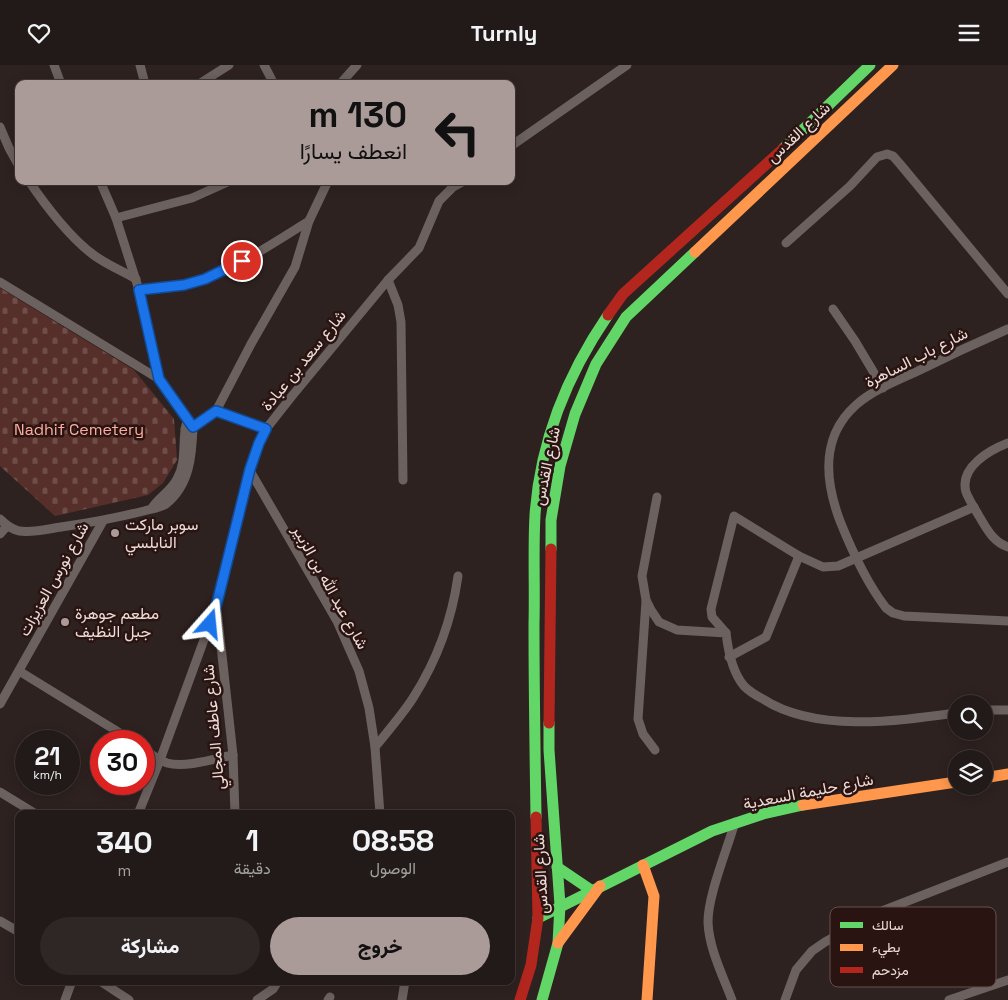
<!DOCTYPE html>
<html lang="ar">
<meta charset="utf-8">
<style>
body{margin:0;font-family:"Space Grotesk",Vazirmatn,sans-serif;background:#2e2725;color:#f1f3f6;direction:rtl;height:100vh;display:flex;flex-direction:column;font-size:19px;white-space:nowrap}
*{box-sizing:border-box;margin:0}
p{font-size:16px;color:#a2a1a2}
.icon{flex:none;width:28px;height:28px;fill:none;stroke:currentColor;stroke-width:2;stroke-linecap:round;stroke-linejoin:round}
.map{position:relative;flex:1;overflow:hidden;direction:ltr}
.panel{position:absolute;left:15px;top:745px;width:500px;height:175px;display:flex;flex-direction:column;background:#221a18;border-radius:10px;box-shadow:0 2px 12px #0003,0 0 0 1px #3f3837;direction:rtl}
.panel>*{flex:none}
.guide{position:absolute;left:15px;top:15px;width:500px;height:105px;border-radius:10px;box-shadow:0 2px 12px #0003,0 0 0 1px #3f3837;direction:rtl;background:#aa9b98;color:#111;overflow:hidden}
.buttons{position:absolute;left:948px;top:630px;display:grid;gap:10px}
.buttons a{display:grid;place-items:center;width:45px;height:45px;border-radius:50%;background:#221a18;box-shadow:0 2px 12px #0003,0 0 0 1px #3f3837;font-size:25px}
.speed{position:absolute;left:15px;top:665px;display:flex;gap:10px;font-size:25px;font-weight:700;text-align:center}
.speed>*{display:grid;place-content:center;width:65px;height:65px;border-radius:50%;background:#221a18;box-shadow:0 2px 12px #0003,0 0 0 1px #3f3837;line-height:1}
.speed small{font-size:12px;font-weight:400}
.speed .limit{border:8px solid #d22;background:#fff;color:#111}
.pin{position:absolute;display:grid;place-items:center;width:42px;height:42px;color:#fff;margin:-21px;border:2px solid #fff;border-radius:50%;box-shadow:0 1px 5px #0007}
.me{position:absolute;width:55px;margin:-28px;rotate:18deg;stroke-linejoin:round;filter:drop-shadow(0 0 4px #0008)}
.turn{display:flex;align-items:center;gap:18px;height:105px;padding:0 25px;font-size:22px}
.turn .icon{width:65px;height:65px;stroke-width:2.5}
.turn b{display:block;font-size:35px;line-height:42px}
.eta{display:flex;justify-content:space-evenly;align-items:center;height:85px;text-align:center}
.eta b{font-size:30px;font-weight:800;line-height:35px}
.cta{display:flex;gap:10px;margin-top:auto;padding:10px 25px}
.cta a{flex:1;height:58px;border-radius:30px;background:#aa9b98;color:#111;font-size:20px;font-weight:800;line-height:58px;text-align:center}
.cta a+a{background:#2e2725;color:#f1f3f6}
header{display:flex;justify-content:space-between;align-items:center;height:65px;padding:0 25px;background:#221a18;font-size:22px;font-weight:800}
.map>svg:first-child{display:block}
</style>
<header><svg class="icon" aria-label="menu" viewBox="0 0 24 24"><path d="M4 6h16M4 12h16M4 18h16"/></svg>Turnly<svg class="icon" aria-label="heart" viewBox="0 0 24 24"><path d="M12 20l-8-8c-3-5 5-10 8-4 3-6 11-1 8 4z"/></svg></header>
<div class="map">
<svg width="1008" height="935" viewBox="0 0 1008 935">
<defs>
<pattern id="cemetery-stones" width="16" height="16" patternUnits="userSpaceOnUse" patternTransform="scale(1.25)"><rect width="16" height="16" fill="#572f2a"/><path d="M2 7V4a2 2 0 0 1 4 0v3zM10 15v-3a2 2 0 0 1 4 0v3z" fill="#6f4d48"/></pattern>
</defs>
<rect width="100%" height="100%" fill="#2e2220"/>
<path fill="url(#cemetery-stones)" d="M0 223 134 305 174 354 177 395 163 418 148 430 55 451 0 401Z"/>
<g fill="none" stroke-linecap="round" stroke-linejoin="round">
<g stroke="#6b615f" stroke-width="9">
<path d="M54 0 61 19"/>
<path d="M140 0 145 19"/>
<path d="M264 0 274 19"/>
<path d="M199 19 229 0"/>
<path d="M340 19 357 0"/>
<path d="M0 62 9 83 19 101"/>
<path d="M511 81 627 0"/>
<path d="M29 116C45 140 71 174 95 191 108 200 122 206 136 214"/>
<path d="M100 116 116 153 139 225 159 314 193 362"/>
<path d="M116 153 192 133 230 116"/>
<path d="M786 178 850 121 877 92 887 89 893 91 900 99 1008 229"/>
<path d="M388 215 398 240 401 257 403 415"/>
<path d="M0 217 159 314"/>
<path d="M139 225C154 224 171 224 185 220 230 208 270 180 309 156"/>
<path d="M833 244 855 276 883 323"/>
<path d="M1008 264C978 277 948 291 918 306 898 315 873 325 856 340 820 372 825 416 840 456 852 486 866 517 886 543L893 548 904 551 1008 556"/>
<path d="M216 346 266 364"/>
<path d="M185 364 193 362 216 346 251 279 295 202 309 156 328 116"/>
<path d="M1008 378C990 385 959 402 966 427 969 435 975 444 979 451 987 464 993 477 1008 482"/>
<path d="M249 404 337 556 359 606 369 643 375 682 380 749"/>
<path d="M657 432 642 511 646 535 651 545 659 557 677 565 726 568C728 585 732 607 744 621 749 626 757 631 763 634 815 668 898 656 956 648"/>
<path d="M152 443C159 432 171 426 177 414 187 396 182 378 186 360"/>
<path d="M0 454C6 460 11 464 19 466 33 468 48 464 61 462 89 458 116 453 144 446 151 444 160 443 166 439 190 420 192 390 193 362"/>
<path d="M0 469 7 461"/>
<path d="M646 536 638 654 643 669 655 685"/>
<path d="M217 545 233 690 235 749"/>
<path d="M726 568 712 552 711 544 734 451 799 491"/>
<path d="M729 592 766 572 799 491 823 502 838 501 974 442"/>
<path d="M19 606 133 676"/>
<path d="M0 639 103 456"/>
<path d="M984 645H1008"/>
<path d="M375 682C388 666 402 650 413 633 436 597 452 554 458 511"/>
<path d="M144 684C151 689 158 695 167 698 185 703 214 694 233 690"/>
<path d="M0 727 36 749"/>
<path d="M138 749 160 695 216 542 249 404 259 378 266 364 292 331 388 215 419 183 439 136 453 122 464 116"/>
<path d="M0 856 19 867"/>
<path d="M100 916 129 935"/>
<path d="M65 935 72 916"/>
<path d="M257 935 273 924 278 916"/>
<path d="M328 935 330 932"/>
<path d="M402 935 405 916"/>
<path d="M732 935C723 911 709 884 708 857 708 830 727 785 735 757"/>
<path d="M785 935 796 905 812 886 825 877 882 846 1008 797"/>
<path d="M949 935 1008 915"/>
</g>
<g stroke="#63d668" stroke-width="11">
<path d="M783 84 870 0"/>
<path d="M551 484V455L560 401 575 349 596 299 626 252 695 187"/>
<path d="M536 752C535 688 534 624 534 559 535 523 533 486 535 450 540 377 567 310 608 250"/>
<path d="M557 802 591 825"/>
<path d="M538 853 712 766 763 749 803 740"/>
<path d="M542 935 558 878 560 840 549 685V658"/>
</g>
<g stroke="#ff974d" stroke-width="11">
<path d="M695 187 893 0"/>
<path d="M984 713 1008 709"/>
<path d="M803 740 956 717"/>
<path d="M643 800 654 831 647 935"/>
<path d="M558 878 600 821"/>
</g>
<g stroke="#b3261e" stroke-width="11">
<path d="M608 250 623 229 783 84"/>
<path d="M549 658 551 484"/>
<path d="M520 935 531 900 538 853 536 752"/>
</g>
</g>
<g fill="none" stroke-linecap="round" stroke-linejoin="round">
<g stroke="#114b97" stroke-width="12">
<path id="route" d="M210 559 216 542 250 404 259 378 266 364 216 346 193 362 159 314 139 225 184 220 205 214 242 196"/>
</g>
<use href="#route" stroke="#1a73e8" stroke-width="9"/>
</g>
<g fill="#aa9b98" stroke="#2a1411" stroke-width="2">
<circle cx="115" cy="468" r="5"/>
<circle cx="65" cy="557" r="5"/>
</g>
<g text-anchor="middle" stroke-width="5" stroke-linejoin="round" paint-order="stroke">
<g font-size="16" fill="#ecdcd9" stroke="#2a1411">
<text transform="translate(798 67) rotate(-43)" y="6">شارع القدس</text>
<text transform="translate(916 292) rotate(-27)" y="6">شارع باب الساهرة</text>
<text transform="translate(303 295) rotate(-51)" y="6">شارع سعد بن عبادة</text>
<text transform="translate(546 401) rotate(-78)" y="6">شارع القدس</text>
<text transform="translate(53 514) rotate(-61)" y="6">شارع نورس العزيزات</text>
<text transform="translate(331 522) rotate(61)" y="6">شارع عبد الله بن الزبير</text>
<text transform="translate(213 662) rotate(-95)" y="6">شارع عاطف المجالي</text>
<text transform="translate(808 726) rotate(-11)" y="6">شارع حليمة السعدية</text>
<text transform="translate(540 809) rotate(-93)" y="6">شارع القدس</text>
</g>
<g font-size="16" fill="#feada2" stroke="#2a1411">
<text x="79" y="370">Nadhif Cemetery</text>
</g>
<g font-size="16" fill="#ecdcd9" stroke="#2a1411" text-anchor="start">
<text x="125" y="465">سوبر ماركت<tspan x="125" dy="18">النابلسي</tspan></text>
<text x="75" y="554">مطعم جوهرة<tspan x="75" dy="18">جبل النظيف</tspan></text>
</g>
</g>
<rect x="830" y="842" width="166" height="80" rx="8" fill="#2a1411" stroke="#64504d" stroke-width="1"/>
<rect x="840" y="857" width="23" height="6" fill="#63d668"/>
<rect x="840" y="879" width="23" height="7" fill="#ff974d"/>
<rect x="840" y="902" width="23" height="6" fill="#b3261e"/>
<g font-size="14" fill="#ecdcd9">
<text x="872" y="865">سالك</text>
<text x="872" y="887">بطيء</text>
<text x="872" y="910">مزدحم</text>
</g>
</svg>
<div class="buttons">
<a><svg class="icon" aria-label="search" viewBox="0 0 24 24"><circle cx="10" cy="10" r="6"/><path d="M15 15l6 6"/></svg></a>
<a><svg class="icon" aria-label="layers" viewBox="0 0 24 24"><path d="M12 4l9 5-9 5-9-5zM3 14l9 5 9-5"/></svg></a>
</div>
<div class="speed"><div>21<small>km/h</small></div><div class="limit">30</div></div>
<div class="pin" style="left:242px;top:196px;background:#d93025"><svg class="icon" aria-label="arrive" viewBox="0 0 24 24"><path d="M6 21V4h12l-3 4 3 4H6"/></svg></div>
<svg class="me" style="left:210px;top:559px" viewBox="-20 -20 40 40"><path d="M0-17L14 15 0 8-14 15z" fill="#1a73e8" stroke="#fff" stroke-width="4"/></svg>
<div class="guide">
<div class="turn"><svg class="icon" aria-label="left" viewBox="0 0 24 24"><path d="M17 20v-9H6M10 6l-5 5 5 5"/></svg><div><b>130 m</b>انعطف يسارًا</div></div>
</div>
<section class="panel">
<div class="eta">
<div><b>08:58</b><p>الوصول</p></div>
<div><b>1</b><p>دقيقة</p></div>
<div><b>340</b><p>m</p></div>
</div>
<div class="cta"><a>خروج</a><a>مشاركة</a></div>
</section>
</div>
